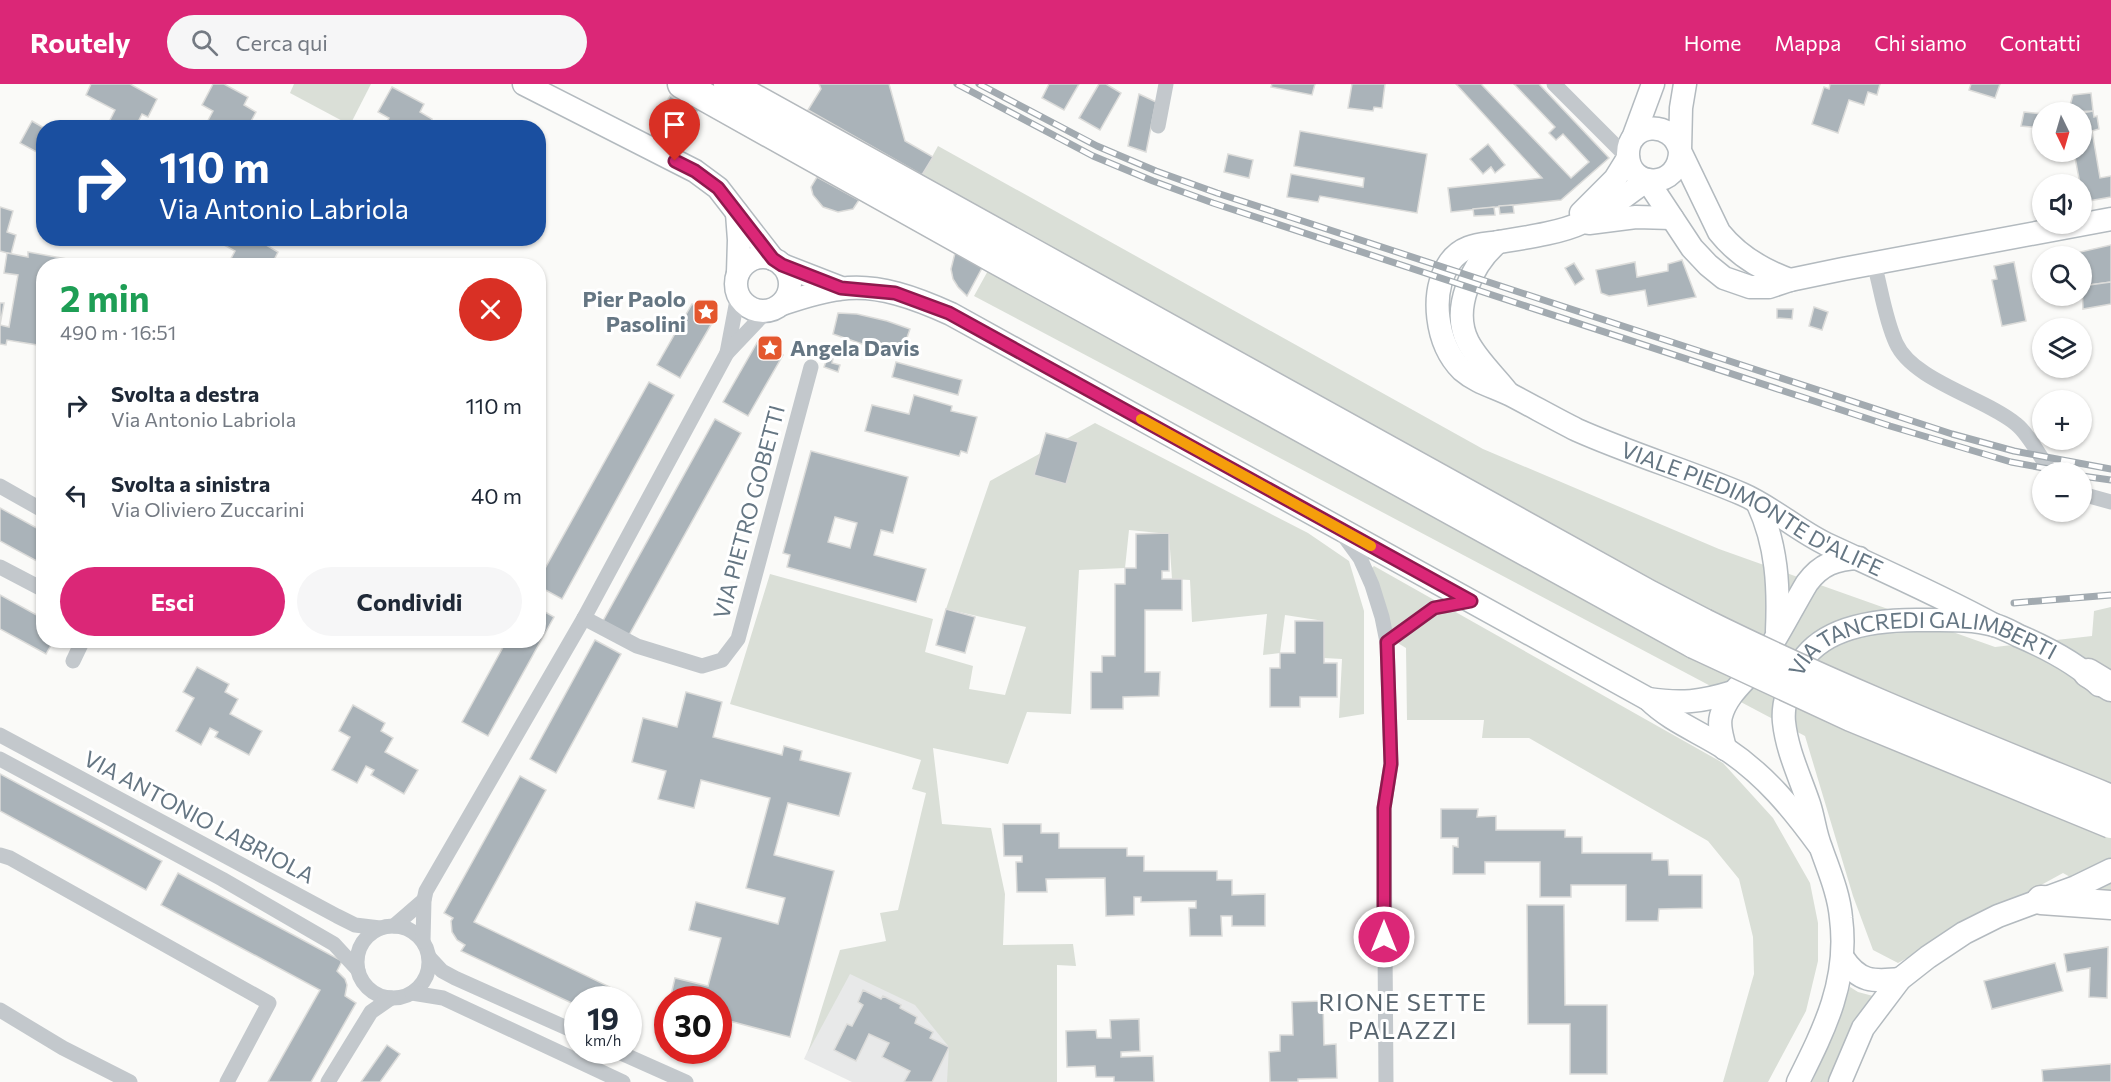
<!DOCTYPE html>
<html lang="it">
<meta charset="utf-8">
<style>
body{margin:0;font-family:Commissioner,sans-serif;background:#f6f6f7;color:#1f2937;height:100vh;display:flex;flex-direction:column;font-size:22px;white-space:nowrap}
*{box-sizing:border-box;margin:0}
p{font-size:20px;color:#747a83}
.icon{flex:none;width:33px;height:33px;fill:none;stroke:currentColor;stroke-width:2;stroke-linecap:round;stroke-linejoin:round}
.map{position:relative;flex:1;overflow:hidden}
.sheet{position:absolute;left:36px;top:174px;width:510px;height:390px;display:flex;flex-direction:column;background:#fff;border-radius:24px;box-shadow:0 2px 4px #0004}
.sheet>*{flex:none}
.guide{position:absolute;left:36px;top:36px;width:510px;height:126px;border-radius:24px;box-shadow:0 2px 4px #0004;background:#1a4fa0;color:#fff;overflow:hidden}
.needle{width:39px;rotate:175deg}
.buttons{position:absolute;left:2032px;top:18px;display:grid;gap:12px}
.buttons a{display:grid;place-items:center;width:60px;height:60px;border-radius:50%;background:#fff;box-shadow:0 2px 4px #0004;font-size:30px}
.speed{position:absolute;left:564px;top:902px;display:flex;gap:12px;font-size:30px;font-weight:700;text-align:center}
.speed>*{display:grid;place-content:center;width:78px;height:78px;border-radius:50%;background:#fff;box-shadow:0 2px 4px #0004;line-height:1}
.speed small{font-size:15px;font-weight:400}
.speed .limit{border:9px solid #d22;background:#fff;color:#111}
.pin{position:absolute;display:grid;place-items:center;width:51px;height:51px;color:#fff;margin:-62px -26px;border-radius:50% 50% 50% 0;rotate:-45deg;box-shadow:0 0 6px #0007}
.pin .icon{rotate:45deg}
.me{position:absolute;width:66px;margin:-33px;rotate:0deg;stroke-linejoin:round;filter:drop-shadow(0 0 4px #0008)}
.turn{display:flex;align-items:center;gap:21px;height:126px;padding:0 24px;font-size:27px}
.turn .icon{width:78px;height:78px;stroke-width:2.5}
.turn b{display:block;font-size:42px;line-height:51px}
.round{display:grid;place-items:center;flex:none;width:63px;height:63px;border-radius:32px;background:#f6f6f7}
.head{display:flex;align-items:center;justify-content:space-between;height:102px;padding:0 24px}
h1{font-size:36px;font-weight:700;line-height:45px;color:#1e9e55}
.primary-button{display:flex;gap:12px;margin-top:auto;padding:12px 24px}
.primary-button a{flex:1;height:69px;border-radius:36px;background:#db2777;color:#fff;font-size:24px;font-weight:700;line-height:69px;text-align:center}
.primary-button a+a{background:#f6f6f7;color:#1f2937}
ul{padding:0;list-style:none}
li{display:flex;align-items:center;gap:18px;height:90px;padding:0 24px}
li div{flex:1}
li b{display:block;font-size:22px}
li em{font-style:normal}
header{display:flex;align-items:center;gap:36px;box-sizing:border-box;height:84px;padding:0 30px;background:#db2777;color:#fff}
header strong{font-size:28px}
nav{display:flex;gap:33px;margin-inline-start:auto;font-size:21px}
.search{width:420px;height:54px;background:#f6f6f7;display:flex;align-items:center;gap:15px;box-sizing:border-box;padding:0 21px;border-radius:33px;color:#747a83;font-size:22px}
.map>svg:first-child{display:block}
</style>
<header>
<strong>Routely</strong>
<div class="search"><svg class="icon" aria-label="search" viewBox="0 0 24 24"><circle cx="10" cy="10" r="6"/><path d="M15 15l6 6"/></svg>Cerca qui</div>
<nav><a>Home</a><a>Mappa</a><a>Chi siamo</a><a>Contatti</a></nav>
</header>
<div class="map">
<svg width="2111" height="998" viewBox="0 0 2111 998">
<rect width="100%" height="100%" fill="#fafaf8"/>
<path fill="#e8e9e9" d="M854 866 954 930 962 998H852L804 975Z"/>
<g fill="#dadfd7">
<path d="M294 0H371L350 41 290 9Z"/>
<path d="M938 62 1483 365 1719 465 1995 563 2092 552 2094 527 2111 523V816L2063 789 1898 879 1873 866 1853 812 1805 652 974 212 1011 145 922 91Z"/>
<path d="M1095 339 1308 449 1349 477 1364 527V630L1339 634 1342 575 1324 574V537L1285 531 1280 569 1263 571 1267 530 1192 538 1190 496 1172 495 1169 450 1129 446 1125 484 1079 486 1071 630 1027 628 1008 680 933 664 942 740 991 744 1005 810 1003 861 1073 860 1076 882 1057 881V998H947L949 963 915 921 850 890 808 968 840 866 886 857 880 829 898 826 926 709 912 705 921 676 730 620 770 490 933 535 925 568 973 582 969 605 1005 611 1026 543 946 525 990 397Z"/>
<path d="M1374 482 1723 679 1773 734 1810 799 1818 839V877L1806 927 1768 998H1723L1754 890 1753 853 1739 795 1708 757 1529 654H1482L1484 636H1407L1406 564 1386 552 1366 489Z"/>
<path d="M1850 903 1858 908 1873 912C1850 943 1841 962 1828 998H1812L1837 943Z"/>
</g>
<g fill="#aab3b9" stroke="#dcdcda" stroke-width="1.5" fill-rule="evenodd">
<path d="M91 0H130L157 15 148 33 142 30 135 44H106L115 26 86 11Z"/>
<path d="M213 0H224L248 13 244 21 256 28 248 43 250 44H204L213 27 202 21Z"/>
<path d="M819 0H889L905 57 933 73 922 91 808 26 821 5Z"/>
<path d="M1049 0H1079L1064 26 1042 14Z"/>
<path d="M1099 0H1106L1121 9 1100 46 1079 34Z"/>
<path d="M1272 0H1315L1312 11 1271 3Z"/>
<path d="M1352 0H1385L1382 24 1374 23 1373 27 1348 24Z"/>
<path d="M1456 0H1481L1571 94 1589 78 1563 50 1556 56 1549 49 1555 43 1514 0H1539L1609 74 1561 116 1451 128 1448 104 1542 94Z"/>
<path d="M1830 0H1880L1877 11 1868 8 1864 21 1849 16 1838 49 1812 40 1824 3 1829 5Z"/>
<path d="M1971 0H2000L1995 14 1969 6Z"/>
<path d="M392 3 424 20 420 28 432 35 428 44H384L389 34 378 28Z"/>
<path d="M2091 9 2093 27 2068 28 2073 11Z"/>
<path d="M1139 10 1156 18 1146 68 1128 62Z"/>
<path d="M670 12 698 26 693 33 686 39 676 42 654 39Z"/>
<path d="M2093 27 2094 33 2097 32 2099 45 2092 47 2100 94 2111 92V113L2083 118 2082 100H2080L2074 68H2082V29Z"/>
<path d="M2024 28 2043 30 2042 44 2021 42Z"/>
<path d="M32 37 44 44V72L20 59Z"/>
<path d="M1300 47 1427 70 1417 129 1320 112 1318 118 1287 113 1291 90 1363 103 1364 94 1294 82Z"/>
<path d="M1488 60 1505 81 1495 89 1491 83 1483 90 1470 75Z"/>
<path d="M1228 70 1253 76 1249 94 1224 88Z"/>
<path d="M817 93 859 116 853 125 838 128 823 123 813 111 811 103Z"/>
<path d="M1513 121 1514 129 1500 130 1499 122Z"/>
<path d="M0 123 13 127 7 148 16 151 11 170 0 167Z"/>
<path d="M1494 123 1495 131 1474 132 1473 125Z"/>
<path d="M228 154H269L266 161 278 168 271 182H227L235 167 224 161Z"/>
<path d="M2111 161V198L2082 202V172H2080V168Z"/>
<path d="M28 168 89 179V182H44V262L7 256 6 261 0 260V219H4L0 241 9 243 18 191 4 189 7 169 28 173Z"/>
<path d="M955 169 982 184 967 212 958 203 953 195 951 185Z"/>
<path d="M1682 176 1696 213 1648 222 1645 206 1609 212 1601 209 1596 186 1635 178 1637 193 1668 187V180Z"/>
<path d="M2014 178 2026 237 2002 242 1992 196 1997 195 1994 182Z"/>
<path d="M1574 179 1584 195 1575 201 1565 184Z"/>
<path d="M2111 198V220L2083 225 2082 202Z"/>
<path d="M692 220 715 234 680 294 657 281Z"/>
<path d="M1814 223 1828 228 1822 246 1809 242Z"/>
<path d="M1777 225H1793L1792 235 1777 234Z"/>
<path d="M838 229 857 230 887 237 910 245 904 262 895 259 893 266 879 261V263L872 261 871 263 833 250Z"/>
<path d="M758 257 783 271 748 332 723 318Z"/>
<path d="M829 269 834 270 832 279 840 281 838 288 824 283Z"/>
<path d="M896 278 962 296 958 311 892 293Z"/>
<path d="M649 298 674 311 562 515 538 502V497Z"/>
<path d="M914 311 952 322 951 327 977 333 967 369 961 367 959 372 865 347 872 321 909 330Z"/>
<path d="M715 335 741 349 629 551 603 537Z"/>
<path d="M1046 349 1078 358 1066 400 1034 391Z"/>
<path d="M811 367 908 393 893 449 881 446 874 471 926 485 916 518 787 483 790 471 783 469ZM835 433 857 439 850 464 828 458Z"/>
<path d="M0 424 44 448V481L0 457Z"/>
<path d="M1169 449V487H1162V495H1182V526H1145V588H1160L1159 612 1123 613V625H1091V588H1102V572H1115V500H1125V484H1136V450Z"/>
<path d="M0 511 44 535V556H54L46 570 0 545Z"/>
<path d="M538 524 554 533 488 652 462 638 507 556H538Z"/>
<path d="M946 525 975 533 965 569 936 561Z"/>
<path d="M1295 537H1324V579H1337V613H1300V623H1270V584H1280V569H1295Z"/>
<path d="M595 556 621 570 556 689 530 675Z"/>
<path d="M197 583 229 600 225 608 238 615 230 630 262 647 249 671 215 653 218 648 210 644 201 661 176 647 194 614 183 608Z"/>
<path d="M686 608 722 618 713 653 782 671 784 662 802 667 800 676 851 689 839 732 788 719 774 771 834 787 790 953 718 934V915H670L675 894 708 902 721 854 689 846 696 818 778 840 785 814 746 804 770 714 701 696 694 724 658 715 666 687 632 678 643 634 677 643Z"/>
<path d="M353 621 385 639 381 647 393 654 385 668 418 686 404 710 371 691 374 686 366 682 357 699 332 686 350 653 339 647Z"/>
<path d="M0 690 162 777 146 806 0 727Z"/>
<path d="M520 692 546 706 474 838 614 905 610 915H578V922L461 867 465 861 457 856 452 848 451 837 453 834 444 829Z"/>
<path d="M1441 725H1478L1477 733 1496 732V746H1565V753H1582V769H1652V776H1668L1669 791H1702V824L1659 825 1658 837H1626V801H1571V813H1540V778H1485V790H1453V762L1458 763V754H1441Z"/>
<path d="M1003 740H1041V749H1059V764H1127V772H1144V787H1217V796H1232V811L1265 810V842H1232V832H1221L1222 852H1190L1189 824H1196V817L1141 818V813H1134V831L1106 832 1105 794 1046 795 1047 808H1017L1016 778H1022V772H1004Z"/>
<path d="M178 789 342 877 337 887 345 895 347 901 345 912 356 919 311 998H268L320 906 161 821Z"/>
<path d="M1527 821H1564L1565 921H1607V990H1570V940H1528Z"/>
<path d="M2108 863 2107 914 2089 913 2090 884 2067 888 2064 870Z"/>
<path d="M2055 879 2063 907 1992 925 1984 897Z"/>
<path d="M863 906 881 915 883 912 901 921 900 924 917 933 915 939 933 948 930 954 949 963 932 998H904L910 987 882 973 889 959 869 950 856 977 834 966 847 940 852 942 863 921 858 918Z"/>
<path d="M1323 917 1324 961 1336 960 1337 994 1298 995V998H1270L1269 968 1280 967V951H1293L1292 918Z"/>
<path d="M1139 935 1140 967 1121 968V973L1153 972 1154 998H1114V993H1096L1095 982 1067 983 1066 947 1096 946 1097 954H1111L1110 936Z"/>
<path d="M387 961 400 970 380 998H361Z"/>
<path d="M2111 980V998H2043L2042 986Z"/>
</g>
<g fill="none" stroke-linecap="round" stroke-linejoin="round">
<g stroke="#b3babf" stroke-width="25">
<g id="secondary">
<path d="M524 0 695 87 718 104 773 175"/>
<path d="M1685 0 1681 24 1680 67C1680 105 1629 106 1628 71 1627 38 1673 35 1680 67L1719 148C1738 172 1762 186 1790 196"/>
<path d="M1633 54 1653 0"/>
<path id="s1" d="M1647 96C1626 111 1605 129 1581 139 1560 149 1523 154 1499 158 1480 161 1463 160 1450 178 1429 209 1436 260 1462 286 1477 299 1495 303 1511 311 1534 323 1555 335 1577 346 1631 370 1688 387 1742 410 1772 423 1797 446 1826 460 1882 486 1939 511 1994 541"/>
<path d="M1647 96 1692 164 1708 181 1724 194 1750 203H1769L1790 196 1843 185 2111 135"/>
<path d="M737 129 739 156 738 189"/>
<path d="M1581 129 1615 95 1628 74"/>
<path d="M1589 139 1636 133 1672 134"/>
<path d="M1498 158C1472 180 1451 225 1468 258 1478 277 1495 292 1508 309"/>
<circle cx="763" cy="200" r="27"/>
<path d="M782 181 841 204"/>
<path d="M782 220C800 214 820 207 840 205 877 199 918 215 951 230L1648 615C1670 637 1700 648 1726 665 1765 691 1792 724 1819 761"/>
<path d="M1758 420C1777 461 1779 503 1777 547"/>
<path d="M1648 615C1681 620 1701 618 1733 608"/>
<path d="M1725 665C1723 654 1718 643 1721 632 1727 609 1748 595 1762 576 1779 551 1792 524 1807 499 1821 480 1836 475 1859 474"/>
<path d="M1843 874C1859 898 1873 898 1900 895"/>
<path id="s2" d="M1798 998C1825 944 1849 896 1841 834 1839 810 1829 787 1821 764 1815 750 1814 735 1809 720 1800 693 1787 667 1784 638 1782 618 1790 599 1799 582 1822 540 1883 535 1926 536 1947 536 1973 535 1994 541 2002 543 2011 548 2019 552 2047 564 2077 579 2099 601"/>
<path d="M1840 998 1863 944 1900 895 1928 873 1964 849 1998 832 2076 803 2111 786"/>
</g>
</g>
<g stroke="#b4b9bd" stroke-width="31">
<g id="highway">
<path d="M682 0 993 174 1694 560"/>
<path d="M728 0 1650 511 1704 539"/>
<path d="M2088 589 2111 603"/>
<path d="M2041 816 2111 821"/>
</g>
</g>
<g stroke="#c3c8cc" stroke-width="15">
<path d="M1554 0 1628 74"/>
<path d="M1158 42 1166 0"/>
<path d="M1874 179C1881 205 1885 235 1896 259 1913 297 1985 314 2016 340 2029 350 2041 375 2051 388"/>
<path d="M727 269 738 211"/>
<path d="M0 402 44 427"/>
<path d="M2082 410 2111 418"/>
<path d="M1341 448 1360 474 1372 501 1382 533 1387 558 1391 680 1384 724 1386 998"/>
<path d="M0 483 44 506"/>
<path d="M584 534 637 562 702 582 722 576 738 555 811 283"/>
<path d="M1387 558 1434 524 1471 517"/>
<path d="M73 577 83 556"/>
<path d="M0 651 337 832 355 841 380 844"/>
<path d="M0 675 222 795 334 860 358 886"/>
<path d="M0 771 10 774 269 919 227 998"/>
<path d="M394 842 424 816"/>
<circle cx="393" cy="878" r="36"/>
<path d="M423 857 424 816 426 807 584 534 727 269 767 227"/>
<path d="M429 873 442 887 455 894 578 949"/>
<path d="M412 909 443 914 623 998"/>
<path d="M0 926 63 964 130 998"/>
<path d="M614 966 686 998"/>
<path d="M328 998 371 928 391 914"/>
</g>
<use href="#secondary" stroke="#fff" stroke-width="22"/>
<use href="#highway" stroke="#fff" stroke-width="28"/>
<g stroke="#a2aab0" stroke-width="7">
<g id="rail">
<path d="M957 0 1093 72 1153 97 1213 119 1890 342 2011 378 2065 388"/>
<path d="M979 0 1097 62 1156 87 1217 109 1952 350 2014 367 2111 385"/>
<path d="M2082 392 2111 396"/>
<path d="M2014 519 2111 511"/>
</g>
</g>
<use href="#rail" stroke="#fff" stroke-width="4.5" stroke-dasharray="14" stroke-linecap="butt"/>
<g stroke="#b4b9bd" stroke-width="31" stroke-linecap="butt">
<g id="highway-bridge">
<path d="M1704 539C1837 605 1974 659 2111 715"/>
<path d="M1694 560 1851 633 2111 740"/>
</g>
</g>
<use href="#highway-bridge" stroke="#fff" stroke-width="28"/>
</g>
<g fill="none" stroke-linecap="round" stroke-linejoin="round">
<g stroke="#8e194d" stroke-width="15">
<path id="route" d="M675 77 695 87 718 104 773 175 782 181 841 204 895 209 949 229 1471 517 1434 524 1387 558 1391 680 1384 724V853"/>
</g>
<use href="#route" stroke="#db2777" stroke-width="10"/>
<path stroke="#f59e0b" stroke-width="10" d="M1141 335 1371 462"/>
</g>
<defs>
<g id="sight-square" transform="scale(1.35)"><rect x="-9" y="-9" width="18" height="18" rx="4" fill="#e4572e" stroke="#fff"/><path d="M0-6L1.8-2.2L6-1.7L2.9 1.2L3.7 5.4L0 3.3L-3.7 5.4L-2.9 1.2L-6-1.7L-1.8-2.2Z" fill="#fff"/></g>
</defs>
<g fill-rule="evenodd">
<use href="#sight-square" x="706" y="228"/>
<use href="#sight-square" x="770" y="264"/>
</g>
<g text-anchor="middle" stroke-width="6" stroke-linejoin="round" paint-order="stroke">
<g font-size="22" font-weight="bold" fill="#657683" stroke="#fff" text-anchor="end">
<text x="686" y="223">Pier Paolo<tspan x="686" dy="25">Pasolini</tspan></text>
<text x="790" y="272" text-anchor="start">Angela Davis</text>
</g>
<g font-size="22" fill="#657683" stroke="#fff">
<text dy="8" stroke="none"><textPath href="#s1" startOffset="657">VIALE PIEDIMONTE D'ALIFE</textPath></text>
<text transform="translate(749 428) rotate(-75)" y="8">VIA PIETRO GOBETTI</text>
<text dy="8" stroke="none"><textPath href="#s2" startOffset="570">VIA TANCREDI GALIMBERTI</textPath></text>
<text transform="translate(199 733) rotate(28)" y="8">VIA ANTONIO LABRIOLA</text>
</g>
<g font-size="24" letter-spacing="1.5" fill="#57646e" stroke="#fff">
<text x="1403" y="927">RIONE SETTE<tspan x="1403" dy="28">PALAZZI</tspan></text>
</g>
</g>
</svg>
<div class="buttons">
<a><svg class="needle" viewBox="-14 -14 28 28"><path d="M0-13l5 13h-10z" fill="#e53935"/><path d="M0 13l5-13h-10z" fill="#747a83"/></svg></a>
<a><svg class="icon" aria-label="sound" viewBox="0 0 24 24"><path d="M4 9h4l5-4v14l-5-4H4zM17 9q2 3 0 6"/></svg></a>
<a><svg class="icon" aria-label="search" viewBox="0 0 24 24"><circle cx="10" cy="10" r="6"/><path d="M15 15l6 6"/></svg></a>
<a><svg class="icon" aria-label="layers" viewBox="0 0 24 24"><path d="M12 4l9 5-9 5-9-5zM3 14l9 5 9-5"/></svg></a>
<a>+</a>
<a>−</a>
</div>
<div class="speed"><div>19<small>km/h</small></div><div class="limit">30</div></div>
<div class="pin" style="left:675px;top:77px;background:#d93025"><svg class="icon" aria-label="arrive" viewBox="0 0 24 24"><path d="M6 21V4h12l-3 4 3 4H6"/></svg></div>
<svg class="me" style="left:1384px;top:853px" viewBox="-20 -20 40 40"><circle r="17" fill="#db2777" stroke="#fff" stroke-width="3"/><path d="M0-11L8 9 0 5-8 9z" fill="#fff"/></svg>
<div class="guide">
<div class="turn"><svg class="icon" aria-label="right" viewBox="0 0 24 24"><path d="M7 20v-9h11M14 6l5 5-5 5"/></svg><div><b>110 m</b>Via Antonio Labriola</div></div>
</div>
<section class="sheet">
<div class="head"><div><h1>2 min</h1><p>490 m · 16:51</p></div><a class="round" style="background:#d93025;color:#fff"><svg class="icon" aria-label="close" viewBox="0 0 24 24"><path d="M6 6l12 12M18 6L6 18"/></svg></a></div>
<ul>
<li><svg class="icon" aria-label="right" viewBox="0 0 24 24"><path d="M7 20v-9h11M14 6l5 5-5 5"/></svg><div><b>Svolta a destra</b><p>Via Antonio Labriola</p></div><em>110 m</em></li>
<li><svg class="icon" aria-label="left" viewBox="0 0 24 24"><path d="M17 20v-9H6M10 6l-5 5 5 5"/></svg><div><b>Svolta a sinistra</b><p>Via Oliviero Zuccarini</p></div><em>40 m</em></li>
</ul>
<div class="primary-button"><a>Esci</a><a>Condividi</a></div>
</section>
</div>
